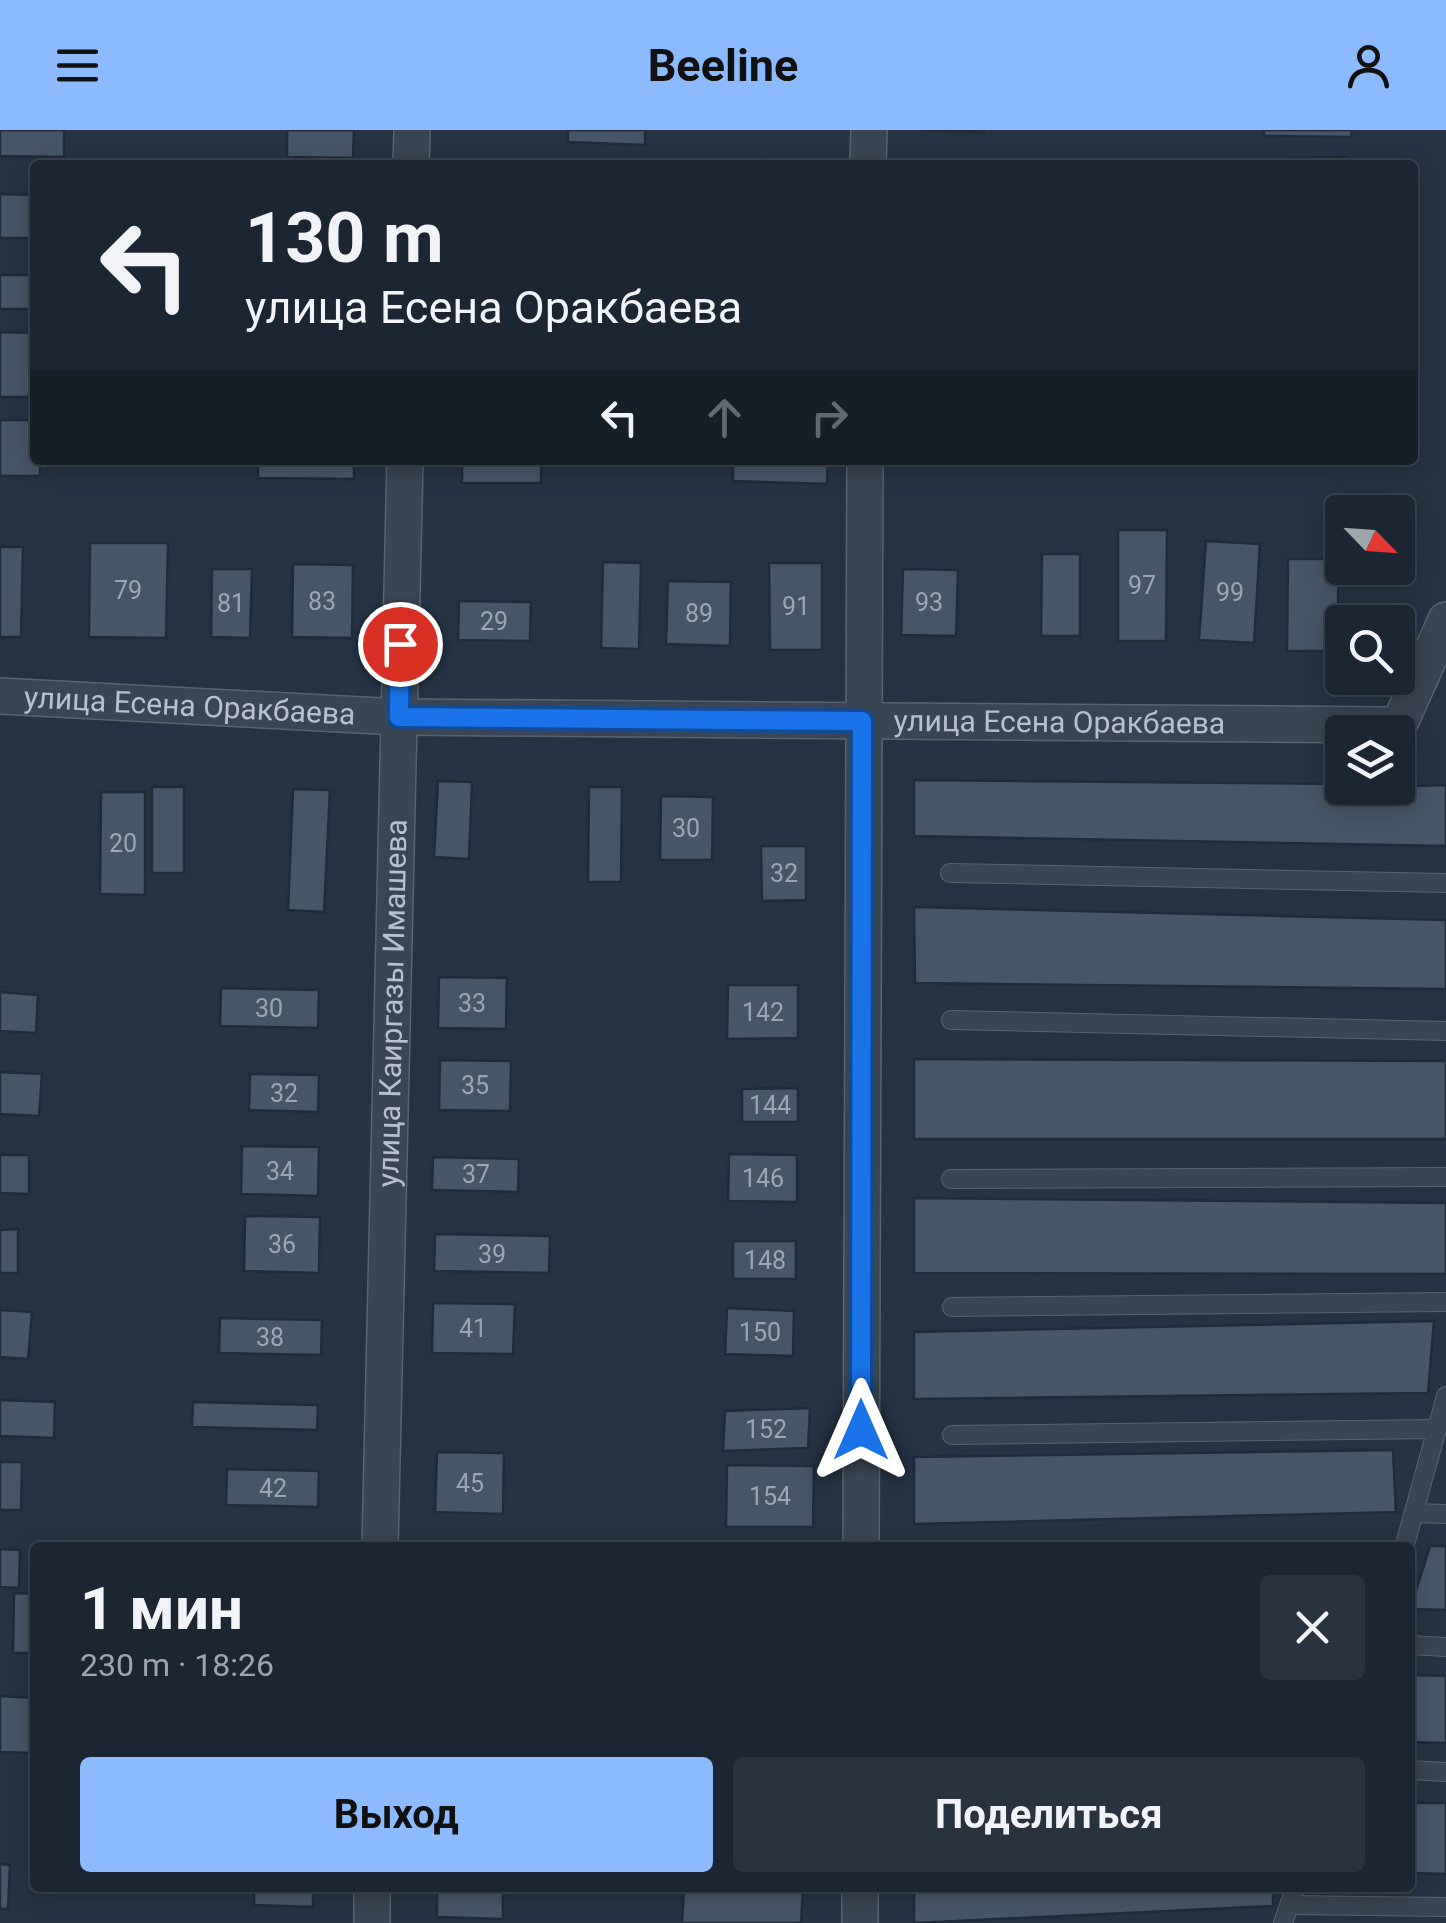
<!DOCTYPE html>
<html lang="ru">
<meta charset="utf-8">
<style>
body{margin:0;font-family:Roboto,sans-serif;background:#29323f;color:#f1f3f6;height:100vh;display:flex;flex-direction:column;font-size:38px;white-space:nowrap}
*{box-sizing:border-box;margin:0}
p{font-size:32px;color:#a0a5ac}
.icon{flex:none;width:55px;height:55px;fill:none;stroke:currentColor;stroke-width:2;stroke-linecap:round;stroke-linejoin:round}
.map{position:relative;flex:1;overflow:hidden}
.panel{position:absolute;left:30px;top:1412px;width:1385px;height:350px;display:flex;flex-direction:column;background:#1c2633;border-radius:10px;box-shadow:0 5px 25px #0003,0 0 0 2px #3a434e}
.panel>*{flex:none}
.banner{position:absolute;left:30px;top:30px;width:1388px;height:305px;border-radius:10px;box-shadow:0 5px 25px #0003,0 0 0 2px #3a434e;background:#1c2633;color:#f1f3f6;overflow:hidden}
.needle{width:65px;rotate:115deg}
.tools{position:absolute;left:1325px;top:365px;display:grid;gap:20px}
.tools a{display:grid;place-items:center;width:90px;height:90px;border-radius:10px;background:#1c2633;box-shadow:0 5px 25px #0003,0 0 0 2px #3a434e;font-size:50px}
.pin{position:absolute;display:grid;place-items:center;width:85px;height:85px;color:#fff;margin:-42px;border:5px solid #fff;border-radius:50%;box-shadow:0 2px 10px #0007}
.me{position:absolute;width:110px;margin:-55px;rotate:0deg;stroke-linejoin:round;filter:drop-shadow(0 0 8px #0008)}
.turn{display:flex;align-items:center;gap:35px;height:210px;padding:0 50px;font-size:45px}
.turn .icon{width:130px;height:130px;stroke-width:2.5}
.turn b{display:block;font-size:70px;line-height:85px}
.lanes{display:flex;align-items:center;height:95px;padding:0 50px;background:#0003;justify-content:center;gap:50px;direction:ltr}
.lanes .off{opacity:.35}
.round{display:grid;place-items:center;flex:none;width:105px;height:105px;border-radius:10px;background:#29323f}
.overview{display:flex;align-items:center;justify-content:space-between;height:170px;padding:0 50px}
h1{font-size:60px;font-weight:700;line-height:75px}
.action{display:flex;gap:20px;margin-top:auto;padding:20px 50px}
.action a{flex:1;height:115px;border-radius:10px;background:#8bbafe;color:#111;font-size:40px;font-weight:700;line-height:115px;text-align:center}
.action a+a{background:#29323f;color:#f1f3f6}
header{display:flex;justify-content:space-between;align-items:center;height:130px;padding:0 50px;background:#8bbafe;color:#111;font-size:45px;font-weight:700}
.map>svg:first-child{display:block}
</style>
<header><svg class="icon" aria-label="menu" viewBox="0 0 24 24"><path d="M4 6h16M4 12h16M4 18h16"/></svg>Beeline<svg class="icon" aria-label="person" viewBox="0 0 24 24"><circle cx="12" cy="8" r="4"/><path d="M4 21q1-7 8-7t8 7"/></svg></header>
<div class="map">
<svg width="1446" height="1793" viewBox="0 0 1446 1793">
<rect width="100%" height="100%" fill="#253344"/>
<g fill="#465568" stroke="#202c3b" stroke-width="2.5">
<path d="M0 0H64V27L0 26Z"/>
<path d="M287 0H354L353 28 287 27Z"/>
<path d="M568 0H645V15L568 12Z"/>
<path d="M922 0H984V3Z"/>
<path d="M1264 0H1352L1351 7 1264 6Z"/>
<path d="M1346 27V35H1291V28Z"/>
<path d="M761 29 826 31 825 35H761Z"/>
<path d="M923 30 980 31V35H923Z"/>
<path d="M0 64 35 65V108H0Z"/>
<rect x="0" y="145" width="35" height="34"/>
<path d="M0 202 35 203V267H0Z"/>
<path d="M0 290H35V330H40V346H0Z"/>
<path d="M258 330H354V349L258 348Z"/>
<rect x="462" y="330" width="79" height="23"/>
<path d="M733 330H828L827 354 733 351Z"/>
<path d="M1118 400H1167L1166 511H1118Z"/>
<path d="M1206 411 1260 414 1254 513 1199 510Z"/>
<path d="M90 413H168L166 508 89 507Z"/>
<path d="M0 417H23L21 507H0Z"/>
<path d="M1042 424H1080V506H1041Z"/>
<path d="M1288 429H1339L1337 521H1287Z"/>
<path d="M603 432 641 433 639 519 601 518Z"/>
<path d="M769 433H822V520H770Z"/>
<path d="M293 434 353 435 352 508 292 507Z"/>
<path d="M212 439H252L250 508 211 507Z"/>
<path d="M903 439 958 440 956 506 901 505Z"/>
<path d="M668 451 731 452 730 516 666 514Z"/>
<path d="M459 471 531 472 530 511 458 510Z"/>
<path d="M914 650 1342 654V658L1446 655V716L914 706Z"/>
<path d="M438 651 472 652 469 729 434 727Z"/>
<rect x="152" y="657" width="32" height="86"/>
<path d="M589 657H622L621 752H588Z"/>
<path d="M293 659 330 660 324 782 288 780Z"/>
<path d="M101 662H145V765L100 764Z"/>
<path d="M661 666 713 667 712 730H660Z"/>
<path d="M761 716H806V770L762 771Z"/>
<path d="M914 777 1446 790V859L915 853Z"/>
<path d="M439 847 507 848 506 899 438 898Z"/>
<path d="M728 855H798V908L727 909Z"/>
<path d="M221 858 319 860 318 898 220 896Z"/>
<path d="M0 862 38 865 36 903 0 901Z"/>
<path d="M914 929 1446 931V1009H914Z"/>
<path d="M440 930 511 931 510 981 439 980Z"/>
<path d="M0 942 42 944 39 986 0 984Z"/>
<path d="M250 944 319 945 318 982 249 980Z"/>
<path d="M798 958V992H742V959Z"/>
<path d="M242 1016 319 1017 318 1066 241 1064Z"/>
<path d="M729 1024 797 1025V1072L728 1071Z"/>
<path d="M0 1025H29V1064L0 1063Z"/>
<path d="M433 1027 519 1029 518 1062 432 1060Z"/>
<path d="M914 1068 1446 1073V1144L914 1143Z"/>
<path d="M245 1086 320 1087 319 1143 244 1141Z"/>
<path d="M18 1099V1143H0V1100Z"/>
<path d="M435 1104 550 1106 549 1143 434 1141Z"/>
<rect x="733" y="1111" width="63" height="38"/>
<path d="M433 1173 515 1174 513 1224 432 1223Z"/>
<path d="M727 1178 794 1181 793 1226 725 1224Z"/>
<path d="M0 1180 32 1182 28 1229 0 1227Z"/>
<path d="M220 1188 322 1190 321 1225 219 1223Z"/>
<path d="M1434 1191 1428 1263 914 1269V1202Z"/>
<path d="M0 1270 55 1272 54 1308 0 1306Z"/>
<path d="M193 1272 318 1275 317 1300 192 1297Z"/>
<path d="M810 1278 808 1318 723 1321 725 1281Z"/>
<path d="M1393 1320 1396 1382 914 1394V1327Z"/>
<path d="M437 1322 504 1323 503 1384 435 1382Z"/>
<path d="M0 1332H22L21 1380H0Z"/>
<path d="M727 1335 814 1336 813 1397H726Z"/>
<path d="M227 1339 319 1341 318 1377 226 1375Z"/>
<path d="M435 1413 496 1414V1418H435Z"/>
<path d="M1430 1416H1446V1480L1410 1479Z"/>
<path d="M0 1419 20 1420 19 1458 0 1457Z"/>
<path d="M14 1463 35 1464V1523H13Z"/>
<path d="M1410 1545 1446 1546V1613L1410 1612Z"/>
<path d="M0 1566 35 1568V1623L0 1622Z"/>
<path d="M1410 1673H1446V1744L1410 1743Z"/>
<path d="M0 1734 10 1735 8 1779H0Z"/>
<path d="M254 1758H313V1777L254 1775Z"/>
<path d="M437 1758H503V1789L437 1787Z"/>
<path d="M684 1758 803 1761 801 1793H682Z"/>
<path d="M914 1758H1273V1776L914 1793Z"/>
</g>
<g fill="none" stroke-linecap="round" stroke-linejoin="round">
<g stroke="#586371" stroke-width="20">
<g id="service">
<path d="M950 743 1446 753"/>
<path d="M951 890 1446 901"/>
<path d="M951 1049 1446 1047"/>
<path d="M952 1177 1446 1172"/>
<path d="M952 1305 1437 1299"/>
<path d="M1414 1383 1446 1384"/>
<path d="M1404 1418 1446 1266"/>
<path d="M1410 1515 1446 1517"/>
<path d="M1410 1640 1446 1642"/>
<path d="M1290 1775 1446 1777"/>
<path d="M1283 1793 1295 1758"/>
</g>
</g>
<g stroke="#586371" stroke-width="38">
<g id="minor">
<path d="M411 35 412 0"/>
<path d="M868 35 869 0"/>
<path id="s1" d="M0 566 399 587 1399 595 1446 490"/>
<path id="s2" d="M380 1418 405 330"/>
<path d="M861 1418 865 330"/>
<path d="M372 1793V1758"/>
<path d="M860 1793V1758"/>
</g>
</g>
<use href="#service" stroke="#3a4553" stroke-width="18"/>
<use href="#minor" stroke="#3a4553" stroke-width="35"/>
</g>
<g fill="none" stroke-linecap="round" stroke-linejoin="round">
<g stroke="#114b97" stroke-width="25">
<path id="route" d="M400 514 399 587 862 591 861 1300"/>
</g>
<use href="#route" stroke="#1a73e8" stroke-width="18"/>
</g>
<g text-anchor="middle" stroke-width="8" stroke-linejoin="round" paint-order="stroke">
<g font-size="25" fill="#9ba5b4">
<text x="1142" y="464">97</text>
<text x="128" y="469">79</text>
<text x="1230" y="471">99</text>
<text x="322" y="480">83</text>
<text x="929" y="481">93</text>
<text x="231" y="482">81</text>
<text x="796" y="485">91</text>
<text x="699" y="492">89</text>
<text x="494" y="500">29</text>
<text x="686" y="707">30</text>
<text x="123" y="722">20</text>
<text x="784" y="752">32</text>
<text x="472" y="882">33</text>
<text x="269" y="887">30</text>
<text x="763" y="891">142</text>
<text x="475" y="964">35</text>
<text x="284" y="972">32</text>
<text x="770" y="984">144</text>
<text x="280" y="1050">34</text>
<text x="476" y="1053">37</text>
<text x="763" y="1057">146</text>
<text x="282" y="1123">36</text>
<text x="492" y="1133">39</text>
<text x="765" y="1139">148</text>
<text x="473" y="1207">41</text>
<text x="760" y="1211">150</text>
<text x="270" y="1216">38</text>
<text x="766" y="1308">152</text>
<text x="470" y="1362">45</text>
<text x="273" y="1367">42</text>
<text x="770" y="1375">154</text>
</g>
<g font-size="30" fill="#b7c0cd" stroke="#1e2a39">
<text dy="10" stroke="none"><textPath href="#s1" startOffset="190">улица Есена Оракбаева</textPath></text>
<text dy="10" stroke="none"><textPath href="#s1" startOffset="1060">улица Есена Оракбаева</textPath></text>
<text dy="10" stroke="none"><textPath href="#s2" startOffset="545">улица Каиргазы Имашева</textPath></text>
</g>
</g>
</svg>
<div class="tools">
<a><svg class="needle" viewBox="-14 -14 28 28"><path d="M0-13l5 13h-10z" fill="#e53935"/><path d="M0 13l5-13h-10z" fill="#a0a5ac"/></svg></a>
<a><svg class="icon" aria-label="search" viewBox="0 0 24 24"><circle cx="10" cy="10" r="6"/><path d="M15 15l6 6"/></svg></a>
<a><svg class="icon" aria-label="layers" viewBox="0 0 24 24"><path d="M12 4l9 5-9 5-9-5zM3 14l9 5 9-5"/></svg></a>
</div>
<div class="pin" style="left:400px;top:514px;background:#d93025"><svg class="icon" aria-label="arrive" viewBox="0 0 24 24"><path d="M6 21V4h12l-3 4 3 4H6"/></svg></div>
<svg class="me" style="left:861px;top:1300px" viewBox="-20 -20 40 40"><path d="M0-17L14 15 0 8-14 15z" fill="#1a73e8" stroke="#fff" stroke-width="4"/></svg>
<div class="banner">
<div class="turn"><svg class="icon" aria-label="left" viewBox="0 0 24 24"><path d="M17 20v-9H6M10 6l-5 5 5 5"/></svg><div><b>130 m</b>улица Есена Оракбаева</div></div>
<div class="lanes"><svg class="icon" aria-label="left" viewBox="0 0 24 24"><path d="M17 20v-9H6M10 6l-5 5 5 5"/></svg><svg class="icon off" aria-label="ahead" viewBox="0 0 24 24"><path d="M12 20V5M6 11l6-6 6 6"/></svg><svg class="icon off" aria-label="right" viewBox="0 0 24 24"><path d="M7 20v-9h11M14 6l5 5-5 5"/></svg></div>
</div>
<section class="panel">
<div class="overview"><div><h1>1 мин</h1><p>230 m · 18:26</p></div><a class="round"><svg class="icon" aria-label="close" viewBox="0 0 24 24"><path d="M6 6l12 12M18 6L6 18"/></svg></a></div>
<div class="action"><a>Выход</a><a>Поделиться</a></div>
</section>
</div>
